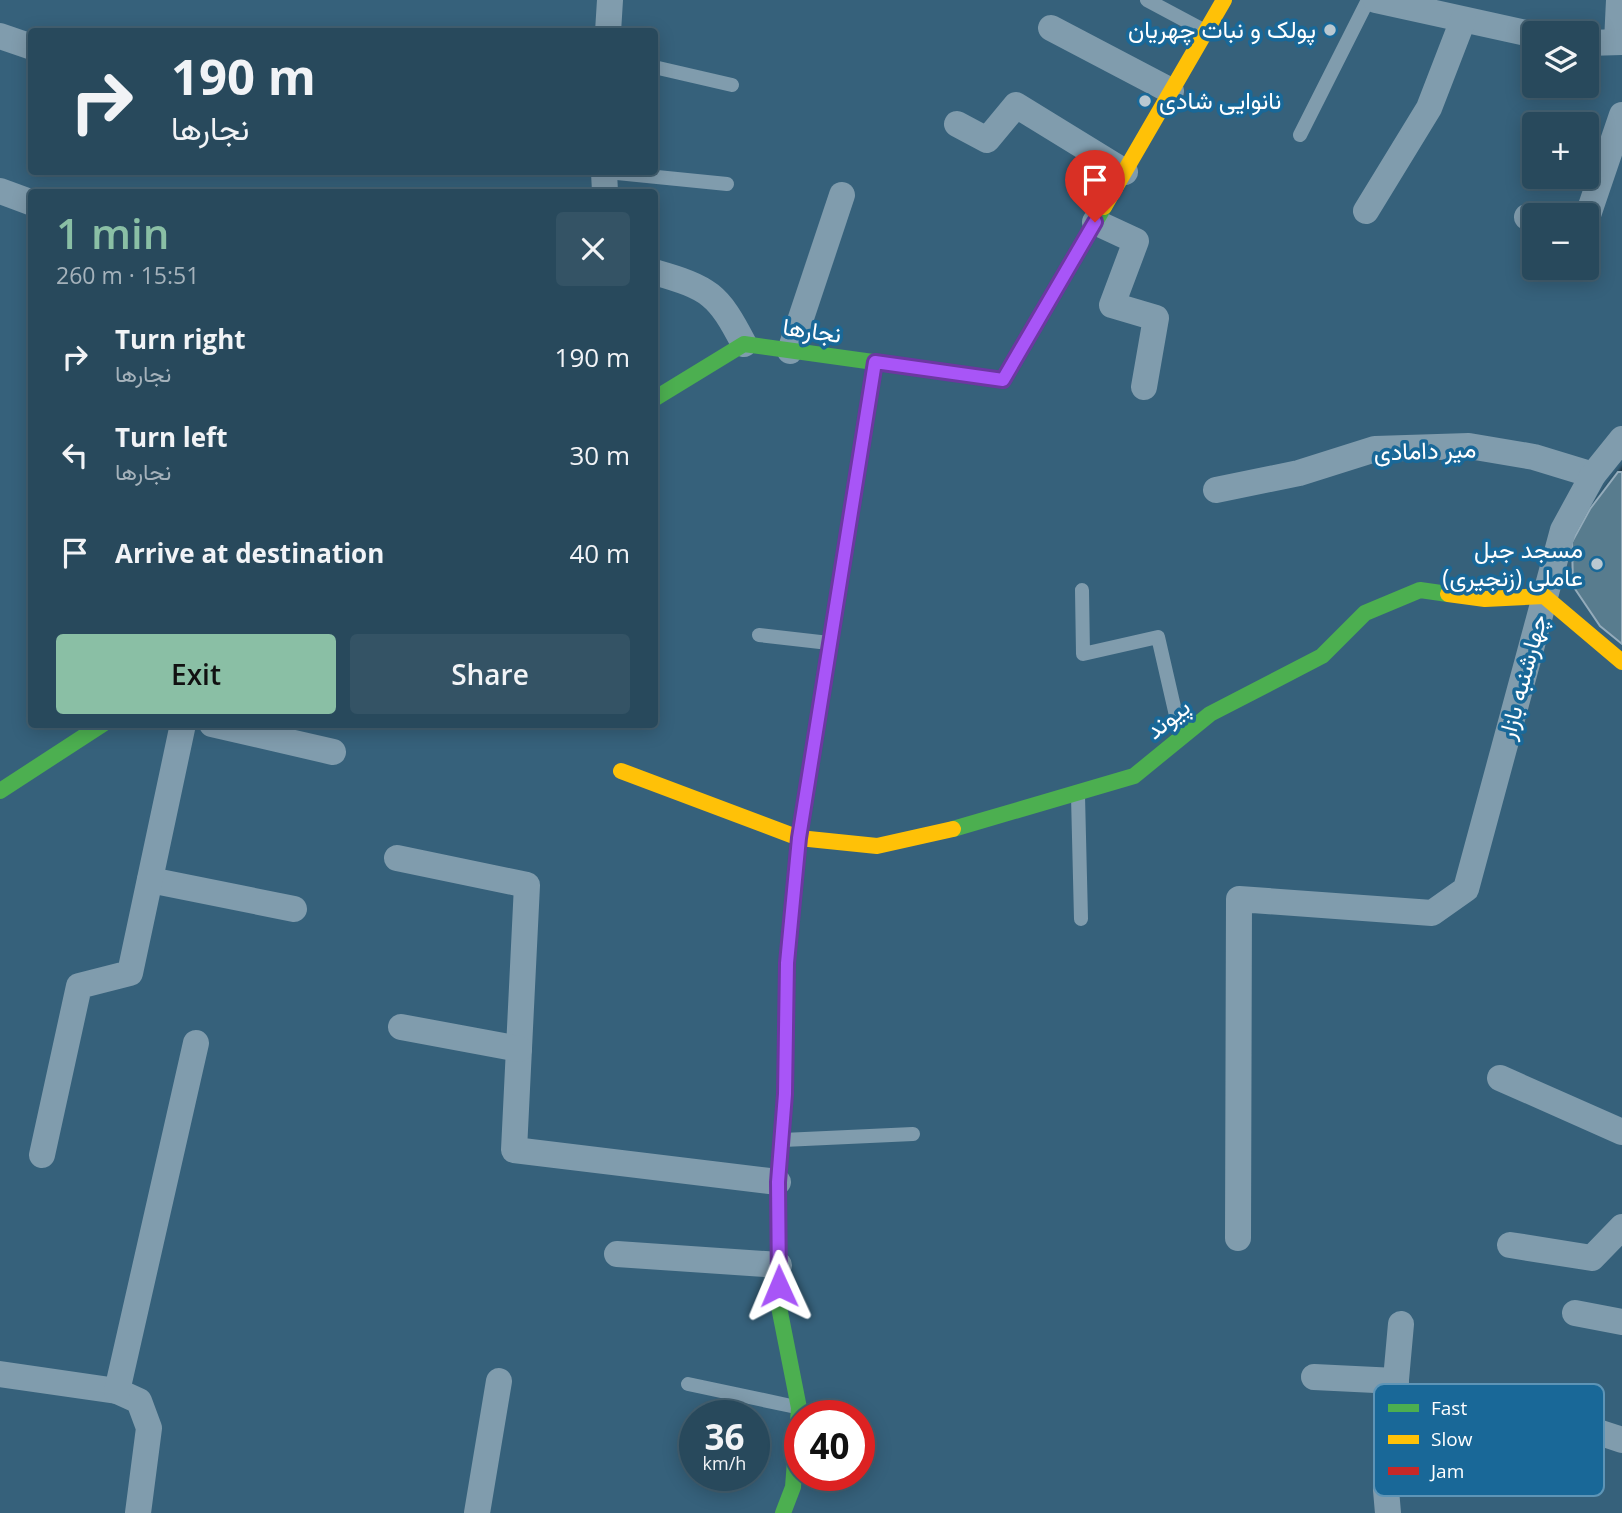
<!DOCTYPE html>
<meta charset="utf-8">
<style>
body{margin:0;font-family:"Open Sans",Vazirmatn,sans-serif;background:#345365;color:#f1f3f6;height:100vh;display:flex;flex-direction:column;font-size:26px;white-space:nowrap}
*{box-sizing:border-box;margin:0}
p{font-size:23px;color:#a5b2bb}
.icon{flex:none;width:38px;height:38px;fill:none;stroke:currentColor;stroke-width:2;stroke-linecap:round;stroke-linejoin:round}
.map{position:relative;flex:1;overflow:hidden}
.details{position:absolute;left:28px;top:189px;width:630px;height:539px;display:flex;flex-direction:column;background:#28495c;border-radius:7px;box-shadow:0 4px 18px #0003,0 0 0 2px #446172}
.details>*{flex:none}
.hud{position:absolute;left:28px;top:28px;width:630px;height:147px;border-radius:7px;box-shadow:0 4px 18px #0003,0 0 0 2px #446172;background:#28495c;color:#f1f3f6;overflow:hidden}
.buttons{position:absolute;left:1522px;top:21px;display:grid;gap:14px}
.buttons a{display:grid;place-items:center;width:77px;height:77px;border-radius:7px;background:#28495c;box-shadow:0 4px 18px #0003,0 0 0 2px #446172;font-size:35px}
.speed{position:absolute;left:679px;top:1400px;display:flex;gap:14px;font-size:35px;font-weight:700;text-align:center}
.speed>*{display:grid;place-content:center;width:91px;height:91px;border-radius:50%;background:#28495c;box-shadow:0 4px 18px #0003,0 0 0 2px #446172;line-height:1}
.speed small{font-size:18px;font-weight:400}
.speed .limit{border:10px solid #d22;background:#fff;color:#111}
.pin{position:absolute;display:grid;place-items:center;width:60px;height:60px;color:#fff;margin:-72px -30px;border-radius:50% 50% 50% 0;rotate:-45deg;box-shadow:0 0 7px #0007}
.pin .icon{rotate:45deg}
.me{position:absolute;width:77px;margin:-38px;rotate:359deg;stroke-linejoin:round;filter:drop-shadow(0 0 5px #0008)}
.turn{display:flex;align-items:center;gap:24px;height:147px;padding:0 28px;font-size:32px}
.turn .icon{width:91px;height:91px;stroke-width:2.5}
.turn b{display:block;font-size:49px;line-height:60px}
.round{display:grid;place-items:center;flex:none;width:74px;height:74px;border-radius:7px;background:#345365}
.overview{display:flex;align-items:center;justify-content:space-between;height:119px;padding:0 28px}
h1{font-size:42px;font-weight:600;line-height:52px;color:#8abfa5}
.cta{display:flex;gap:14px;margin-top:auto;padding:14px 28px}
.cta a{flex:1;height:80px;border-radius:7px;background:#8abfa5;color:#111;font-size:28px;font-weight:600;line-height:80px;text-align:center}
.cta a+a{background:#345365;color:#f1f3f6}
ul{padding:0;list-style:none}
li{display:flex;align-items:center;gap:21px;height:98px;padding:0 28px}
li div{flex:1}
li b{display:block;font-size:26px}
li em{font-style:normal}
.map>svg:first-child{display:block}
</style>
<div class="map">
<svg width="1622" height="1513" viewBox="0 0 1622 1513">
<defs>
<filter id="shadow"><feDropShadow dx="6" dy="-6" stdDeviation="2" flood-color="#0009"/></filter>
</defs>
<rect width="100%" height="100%" fill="#36617b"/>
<path fill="#597b8e" stroke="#94acbb" stroke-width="2" filter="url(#shadow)" d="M1618 472H1622V644L1600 626 1573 586 1572 542 1590 509Z"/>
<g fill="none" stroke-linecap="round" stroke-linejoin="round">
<g stroke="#809cad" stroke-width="14">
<path d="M1147 0 1205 31"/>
<path d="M654 67 732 85"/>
<path d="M1300 135 1368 0"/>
<path d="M607 172 727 184"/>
<path d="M1082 590 1083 654 1158 637 1180 733"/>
<path d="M759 635 829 643"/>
<path d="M1078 796 1081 919"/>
<path d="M783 1140 913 1134"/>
<path d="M688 1384 796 1407"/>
</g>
<g stroke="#809cad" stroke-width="26">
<path d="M1376 0 1535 35"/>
<path d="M1051 28 1171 91"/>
<path d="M608 32 610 0"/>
<path d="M0 36 32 47"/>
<path d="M1617 42 1619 0"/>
<path d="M1587 43 1622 42"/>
<path d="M957 124 987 140 1016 105 1125 172"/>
<path d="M604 172 605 192"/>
<path d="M0 191 30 202"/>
<path d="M1366 211 1429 108 1463 20"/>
<path d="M1527 217 1535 219"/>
<path d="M1587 218 1622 115"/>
<path d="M1095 222 1136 241 1112 305 1156 318 1144 387"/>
<path d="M654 272C710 288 718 294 744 344"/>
<path d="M790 351 842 195"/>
<path d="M1216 490 1299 473 1375 449 1469 446 1534 457 1593 475"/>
<path d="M212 724 333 752"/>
<path d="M397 858 527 885 514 1150 778 1182"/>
<path d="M150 880 294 909"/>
<path d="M401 1027 519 1049"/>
<path d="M1500 1078 1622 1132"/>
<path d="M42 1155 79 986 130 973 183 724"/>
<path d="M1238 1238 1239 899 1432 913 1466 889 1563 530 1593 475 1622 439"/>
<path d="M1510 1245 1592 1258 1622 1227"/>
<path d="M617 1254 779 1265"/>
<path d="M1575 1313 1622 1322"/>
<path d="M0 1374 117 1391 139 1401 149 1428 138 1513"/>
<path d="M1314 1377 1396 1381"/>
<path d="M117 1391 196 1043"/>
<path d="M1601 1433 1622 1440"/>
<path d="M477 1513 499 1381"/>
<path d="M1388 1513 1386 1490 1401 1324"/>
</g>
<g stroke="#4caf50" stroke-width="16">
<path d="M654 399 744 344 1003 380 1104 207"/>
<path d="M854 493 875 362"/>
<path d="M0 791 103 724"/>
<path d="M953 829 1134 776 1210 714 1322 656 1365 613 1420 590 1448 594"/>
<path d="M783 1513 793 1487 799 1408 779 1307 778 1182 785 1094 787 963 799 838"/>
</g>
<g stroke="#ffc107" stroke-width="16">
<path d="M1104 207 1224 0"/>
<path d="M1448 594 1485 599 1544 596 1622 662"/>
<path d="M621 771 799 838 877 846 953 829"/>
</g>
<path stroke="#c62828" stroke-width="16" d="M799 838 854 493"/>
</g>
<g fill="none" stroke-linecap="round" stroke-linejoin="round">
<g stroke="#6d37a1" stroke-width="18">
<path id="route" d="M779 1286 778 1182 785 1094 787 963 799 838 875 362 1003 380 1095 222"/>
</g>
<use href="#route" stroke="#a855f7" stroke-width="12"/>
</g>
<g fill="#b9c8d1" stroke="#196898" stroke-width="2.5">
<circle cx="1330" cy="30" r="7"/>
<circle cx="1145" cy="101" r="7"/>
<circle cx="1597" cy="564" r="7"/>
</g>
<g text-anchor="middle" stroke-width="7" stroke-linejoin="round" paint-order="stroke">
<g font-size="24" fill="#fff" stroke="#196898" text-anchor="end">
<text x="1316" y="38">پولک و نبات چهریان</text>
<text x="1159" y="109" text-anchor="start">نانوایی شادی</text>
<text x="1583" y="558">مسجد جبل<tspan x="1583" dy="28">عاملی (زنجیری)</tspan></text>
</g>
<g font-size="24" fill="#fff" stroke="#196898">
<text transform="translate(812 331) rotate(8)" y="8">نجارها</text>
<text transform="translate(1425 451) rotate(-2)" y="8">میر دامادی</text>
<text transform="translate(1523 677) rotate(-75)" y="8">چهارشنبه بازار</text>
<text transform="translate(1168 719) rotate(-39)" y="8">پیوند</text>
</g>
</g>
<rect x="1374" y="1384" width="230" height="112" rx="10" fill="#196898" stroke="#5e95b7" stroke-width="2"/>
<rect x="1388" y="1404" width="31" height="8" fill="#4caf50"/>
<rect x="1388" y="1435" width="31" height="9" fill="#ffc107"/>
<rect x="1388" y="1467" width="31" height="8" fill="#c62828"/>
<g font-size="19" fill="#fff">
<text x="1431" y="1415">Fast</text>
<text x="1431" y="1446">Slow</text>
<text x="1431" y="1478">Jam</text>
</g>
</svg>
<div class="buttons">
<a><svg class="icon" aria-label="layers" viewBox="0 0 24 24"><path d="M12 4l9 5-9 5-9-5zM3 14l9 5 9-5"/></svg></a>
<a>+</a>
<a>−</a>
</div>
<div class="speed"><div>36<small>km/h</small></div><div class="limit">40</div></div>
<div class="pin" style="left:1095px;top:222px;background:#d93025"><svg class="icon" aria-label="arrive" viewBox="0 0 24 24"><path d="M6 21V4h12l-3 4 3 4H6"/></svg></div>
<svg class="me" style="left:779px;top:1286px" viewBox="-20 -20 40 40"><path d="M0-17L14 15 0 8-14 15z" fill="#a855f7" stroke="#fff" stroke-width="4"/></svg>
<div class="hud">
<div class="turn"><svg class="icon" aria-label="right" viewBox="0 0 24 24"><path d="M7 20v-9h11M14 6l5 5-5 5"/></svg><div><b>190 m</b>نجارها</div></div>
</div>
<section class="details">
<div class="overview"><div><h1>1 min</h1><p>260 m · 15:51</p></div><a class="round"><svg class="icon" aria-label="close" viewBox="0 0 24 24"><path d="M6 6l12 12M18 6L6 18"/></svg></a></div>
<ul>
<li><svg class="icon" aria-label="right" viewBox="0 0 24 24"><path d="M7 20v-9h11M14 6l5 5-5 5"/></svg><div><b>Turn right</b><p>نجارها</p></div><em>190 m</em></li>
<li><svg class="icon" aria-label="left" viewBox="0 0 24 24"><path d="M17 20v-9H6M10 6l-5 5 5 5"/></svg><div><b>Turn left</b><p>نجارها</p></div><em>30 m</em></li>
<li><svg class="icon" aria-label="arrive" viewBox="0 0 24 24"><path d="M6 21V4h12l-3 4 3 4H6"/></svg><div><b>Arrive at destination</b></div><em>40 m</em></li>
</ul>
<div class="cta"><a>Exit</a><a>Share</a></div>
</section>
</div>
